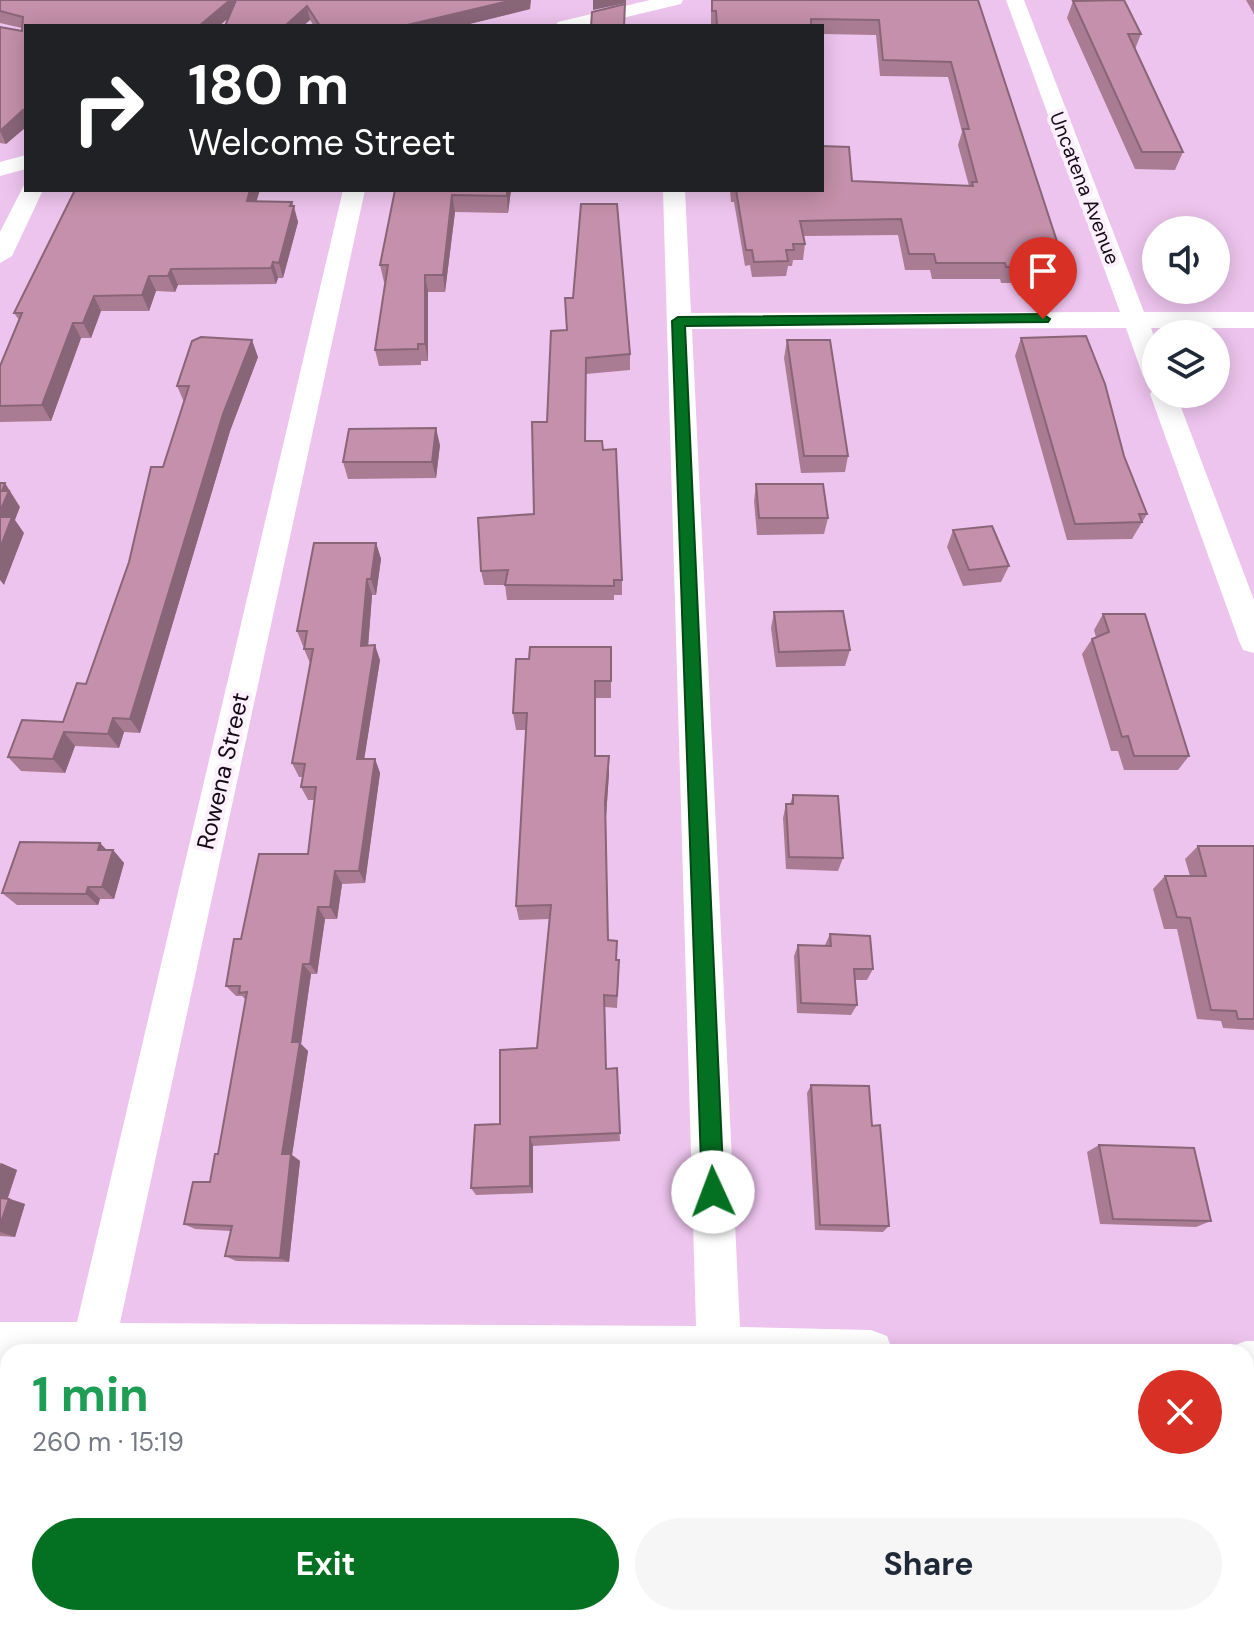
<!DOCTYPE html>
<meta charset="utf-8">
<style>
body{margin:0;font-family:"DM Sans",sans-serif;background:#f6f6f7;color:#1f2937;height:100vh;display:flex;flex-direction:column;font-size:30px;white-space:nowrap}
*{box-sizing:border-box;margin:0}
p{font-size:26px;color:#747a83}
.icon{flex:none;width:44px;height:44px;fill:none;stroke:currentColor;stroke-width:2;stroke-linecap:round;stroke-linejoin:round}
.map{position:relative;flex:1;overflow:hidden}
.side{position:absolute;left:0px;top:1344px;width:1254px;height:282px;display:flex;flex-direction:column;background:#fff;border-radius:24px 24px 0 0;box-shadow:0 4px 20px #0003}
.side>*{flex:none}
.top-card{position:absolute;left:24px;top:24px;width:800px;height:168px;border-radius:0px;box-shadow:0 4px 20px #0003;background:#202124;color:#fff;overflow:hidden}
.controls{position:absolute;left:1142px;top:216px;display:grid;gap:16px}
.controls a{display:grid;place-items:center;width:88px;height:88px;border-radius:50%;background:#fff;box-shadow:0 4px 20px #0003;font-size:40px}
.pin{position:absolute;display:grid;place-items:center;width:68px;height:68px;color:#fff;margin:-82px -34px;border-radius:50% 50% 50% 0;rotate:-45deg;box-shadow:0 0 8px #0007}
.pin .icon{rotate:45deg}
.me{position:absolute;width:88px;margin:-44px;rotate:358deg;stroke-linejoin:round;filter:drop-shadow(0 0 6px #0008)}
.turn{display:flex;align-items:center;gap:28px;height:168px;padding:0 32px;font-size:36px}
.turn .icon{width:104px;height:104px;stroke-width:2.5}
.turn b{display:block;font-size:56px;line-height:68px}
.round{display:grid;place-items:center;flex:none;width:84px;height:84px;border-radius:42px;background:#f6f6f7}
.summary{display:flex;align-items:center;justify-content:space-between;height:136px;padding:0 32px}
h1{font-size:48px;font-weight:700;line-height:60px;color:#1e9e55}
.button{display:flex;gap:16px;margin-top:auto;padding:16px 32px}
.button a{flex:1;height:92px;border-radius:48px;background:#047021;color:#fff;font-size:32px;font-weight:700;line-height:92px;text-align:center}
.button a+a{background:#f6f6f7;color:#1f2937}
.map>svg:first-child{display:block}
</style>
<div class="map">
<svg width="1254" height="1625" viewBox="0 0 1254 1625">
<rect width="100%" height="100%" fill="#edc4ee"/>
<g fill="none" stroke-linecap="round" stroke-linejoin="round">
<g fill="#fff" fill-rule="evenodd">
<path d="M650 0H683L681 4 589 26H555L558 22Z"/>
<path d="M1006 0H1024L1144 312H1254V328H1151L1156 342V385L1147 382 1143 376 1126 328 692 329 740 1327 871 1330 887 1336 893 1352H8V1366H0V1322H77L343 190H365L120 1323 696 1326 663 190H685L691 313 1120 312Z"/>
<path d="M26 155V169L0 176V162Z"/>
<path d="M24 185 26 190H43L12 256 0 263V232Z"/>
<path d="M1156 387V394H1176L1254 600V653L1243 650 1239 641 1150 394Z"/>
<path d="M1246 1341H1254V1385H1246V1352H1228L1230 1347Z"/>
<path d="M8 1612V1618H54L53 1625H3Z"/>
<path d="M703 1618H751L752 1625H702Z"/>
</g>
</g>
<g fill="#a97c93">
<path d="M0 0 530 9 461 26H314L310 20 303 26H225L228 18 219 26H26V127L6 144 0 143V27L22 31V28L0 23Z"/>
<path d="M711 0H978L1067 272 1061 287H1021L1020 283H1001L1000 279H932L930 270H905L898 235 804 236 805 244 803 260H793L792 266H788L786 276 752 277 750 265 745 266 734 202H731L730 190H822L852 181 969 186 958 145 962 132 948 77 880 76 876 35 822 34V26H711Z"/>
<path d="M1246 0H1254V14Z"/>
<path d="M1073 1 1141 34 1135 49 1183 152 1175 170 1135 169 1067 18Z"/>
<path d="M395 190H511L508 213 455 212 445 292H428V361H421V365L379 366 375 350 386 282H384L380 265Z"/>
<path d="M257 201 294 206 298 222 283 278H278L276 284 178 285 175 292 156 291 149 311H101L91 338H81L51 421 0 422V366L19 320 14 313Z"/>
<path d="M573 298 630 354V370L586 374V441L603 450 622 580V595H614V600H507L505 585H484L481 571 534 514 547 422Z"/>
<path d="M1021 338 1124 456 1147 514 1132 539 1067 540 1015 356Z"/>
<path d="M787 340 848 456 845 472 801 473 784 358Z"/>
<path d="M258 357 230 431 140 733 124 732 119 748 75 746 65 773 21 771 8 757 63 722 86 684 163 467 184 402 177 386Z"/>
<path d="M440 445 436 478 348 479 343 462Z"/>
<path d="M756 484 828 518 824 534 757 535 754 501Z"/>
<path d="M953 530 1009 566 1001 582 963 586 947 547Z"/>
<path d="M376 543 381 559 376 595H372L368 645 380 660 364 759H375L380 773 365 883 342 884 337 919H325L317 974H311L301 1044 308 1051 292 1155 300 1161 289 1262 236 1261 225 1256 231 1231 195 1229 184 1224 210 1182 218 1154 246 1000 242 996H236L226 986 241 939 308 854 315 800H308L301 787 303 777H299L292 763 310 663 304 649 305 646H303L297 631Z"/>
<path d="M774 612 850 650 845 666 776 667 771 628Z"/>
<path d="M1103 614 1189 756 1178 770H1124L1118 751H1111L1082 654 1092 639 1096 637 1094 630Z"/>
<path d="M611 647V698H595V756H609V773L606 817 608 940 617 960H619V973L617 1008 605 1007 606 1069 617 1068 620 1141 533 1146V1193L476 1195 471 1188 500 1124 537 1048 549 919 519 920 516 906 526 730H516L513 713 529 659Z"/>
<path d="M793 795 843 858 838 871 786 869 783 818 786 804H790Z"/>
<path d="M100 843 107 850H113L124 863 114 899H100L98 905H17L2 893Z"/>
<path d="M1198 846H1254V1030L1223 1028 1221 1021 1197 1019 1177 929H1164L1153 889 1165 876H1190L1185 859Z"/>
<path d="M830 934 873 969 867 980H855L857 1005 851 1015 797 1013 794 956 798 945H825Z"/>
<path d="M811 1085 872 1126 889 1226 883 1232 815 1230 807 1093Z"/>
<path d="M1099 1145 1211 1221 1196 1227 1100 1224 1087 1152Z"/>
<path d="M0 1163 17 1170 8 1198 25 1204 15 1237 0 1236Z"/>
<path d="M842 1618H946L947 1625H843Z"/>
</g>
<g fill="#896578">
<path d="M230 0H242L243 6 219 26H199Z"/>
<path d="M513 0H531L530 9 461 26H403Z"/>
<path d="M593 0H626V3L593 10Z"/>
<path d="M307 6 310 20 303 26H285Z"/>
<path d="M23 110 26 118V127L6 144 0 131Z"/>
<path d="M250 190H260L252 216 247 201Z"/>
<path d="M507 190H511L508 213 507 196Z"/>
<path d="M452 195 455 212 445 292 443 275Z"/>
<path d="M292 202 298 222 283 278 279 263Z"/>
<path d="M273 262 278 278 276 284 271 268Z"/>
<path d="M171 269 178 285 175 292 168 276Z"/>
<path d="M425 275 428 292V361L425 344Z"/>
<path d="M149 276 156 291 149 311 142 295Z"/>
<path d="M94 296 101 311 91 338 83 323Z"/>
<path d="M73 323 81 338 51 421 42 405Z"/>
<path d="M252 340 258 357 230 431 140 733 130 719 223 414Z"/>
<path d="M436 428 440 445 436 478 432 462Z"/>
<path d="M5 483 20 507 15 520 24 533 4 585 0 580V511L2 491Z"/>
<path d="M376 543 381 559 376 595 371 579Z"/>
<path d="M367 579 372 595 367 661 361 646Z"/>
<path d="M375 645 380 660 362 773 357 759Z"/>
<path d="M113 718 124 732 119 748 108 734Z"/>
<path d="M64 732 75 746 65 773 53 759Z"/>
<path d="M609 756V773L606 817 605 801Z"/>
<path d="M375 759 380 773 365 883 359 871Z"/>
<path d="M100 843 111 855 113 850 124 863 114 899 102 887 98 850Z"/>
<path d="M335 871 342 884 337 919 330 907Z"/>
<path d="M88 887 100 899 98 905 86 894Z"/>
<path d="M318 907 325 919 317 974 310 964Z"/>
<path d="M303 964 311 974 301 1044 308 1051 292 1155 300 1161 289 1262 280 1258 282 1154 292 1042Z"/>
<path d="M530 1137 533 1146V1193L530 1186Z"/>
<path d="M1 1163 17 1170 6 1203 0 1201V1166Z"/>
<path d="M9 1199 25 1204 15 1237 0 1232V1225Z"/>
</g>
<g fill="#c490ab" stroke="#896578" stroke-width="2">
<path d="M0 0H230L199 26H26V111L23 110 0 131V27L22 31 23 17 0 11Z"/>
<path d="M236 0H513L403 26H320L307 6 285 26H225Z"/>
<path d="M712 0H978L1067 272 1026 271 1025 267H1006L1005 263H936L934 254H909L901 219 800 221 805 244H793L794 250H786L788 261 754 262 752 250H746L736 190H822V146L849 147 852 181 973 186 972 182H977L963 129H969L951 62 883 60 879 20 811 19V26H717L716 11H712Z"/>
<path d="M1124 0 1141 34H1128L1183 152H1142L1073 1Z"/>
<path d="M625 4 624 26H591L592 12Z"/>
<path d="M75 190H250L247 201 292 202 290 206H294L279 263 273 262 271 268 171 269 168 276H149L142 295 94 296 83 323H73L42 405 0 406V366L22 313H14Z"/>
<path d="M395 190H507V196L452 195 443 275H425V344H418V349L375 350 388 265H380Z"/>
<path d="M581 204H617L630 354 586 358 585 441H602L603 450 616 449 622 580H614V586L505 585 508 570 481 571 478 518 534 514 532 422H547L551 331 567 330 565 298H573Z"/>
<path d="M1086 336 1105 384 1124 456 1147 514H1139L1142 522 1075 524 1021 338Z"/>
<path d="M201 337 252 340 223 414 130 719 113 718 108 734 64 732 53 759 8 757 22 720 63 722 77 683 86 684 129 562 151 467H163L189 386H177L192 341Z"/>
<path d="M787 340H830L848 456H804Z"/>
<path d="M436 428 432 462H343L349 429Z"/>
<path d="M0 483H5L2 491H9L0 511Z"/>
<path d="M756 484H823L828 518H759Z"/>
<path d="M0 517H12L0 548Z"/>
<path d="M992 526 1009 566 969 570 953 530Z"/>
<path d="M314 543H376L371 579H367L361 646 375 645 357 759H375L359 871H335L330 907H318L310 964H303L292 1042H300L282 1154H291L280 1258 225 1256 232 1226 184 1224 193 1182H210L215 1154H218L247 992 239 993 240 986H226L234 939H241L259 854H308L316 787H301L305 764 292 763 313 649H304L307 631H297Z"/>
<path d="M843 611 850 650 779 652 774 612Z"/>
<path d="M1103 614H1145L1189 756H1134L1128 736 1122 737 1092 639 1109 632Z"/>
<path d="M530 647H611V681H595V756H609L605 801 608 940 617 941 616 960H619L617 996 604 995 606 1069 617 1068 620 1133 530 1137V1186L471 1188 475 1125 500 1124V1050L537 1048 551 905 516 906 527 713H513L516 659H529Z"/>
<path d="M793 795 838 796 843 858 789 857 786 804H793Z"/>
<path d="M20 842 100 843 98 850H113L102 887H88L86 894 2 893Z"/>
<path d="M1198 846H1254V1019H1238L1236 1011 1211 1010 1190 918 1177 917 1165 876H1206Z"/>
<path d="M830 934 870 936 873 969H854L857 1005 801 1003 798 945 831 946Z"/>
<path d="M811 1085 869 1086 872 1126 880 1125 889 1226 820 1225Z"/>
<path d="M1099 1145 1194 1148 1211 1221 1113 1219Z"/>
<path d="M0 1198 9 1199 0 1225Z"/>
<rect x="521" y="1618" width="69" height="7"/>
<path d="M850 1618H946L947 1625H851Z"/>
</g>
<path fill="#047021" stroke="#034915" stroke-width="2" d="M1043 314 1050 319 1048 322 685 326 724 1192 721 1200 713 1203 705 1200 702 1192 672 321 678 317Z"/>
<g text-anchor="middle" stroke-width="8" stroke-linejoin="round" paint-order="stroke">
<g font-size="20" fill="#160817" stroke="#fdf0fd">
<text transform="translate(1085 188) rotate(69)" y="7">Uncatena Avenue</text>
</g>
<g font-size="24" fill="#160817" stroke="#fdf0fd">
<text transform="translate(223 771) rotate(-77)" y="8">Rowena Street</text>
</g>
</g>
</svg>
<div class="controls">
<a><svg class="icon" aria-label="sound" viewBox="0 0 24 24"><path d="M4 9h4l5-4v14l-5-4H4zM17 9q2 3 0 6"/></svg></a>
<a><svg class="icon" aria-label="layers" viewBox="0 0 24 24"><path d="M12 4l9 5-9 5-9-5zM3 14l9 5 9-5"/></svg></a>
</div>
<div class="pin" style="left:1043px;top:319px;background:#d93025"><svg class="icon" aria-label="arrive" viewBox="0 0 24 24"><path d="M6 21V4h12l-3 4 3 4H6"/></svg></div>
<svg class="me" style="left:713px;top:1192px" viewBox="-20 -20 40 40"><circle r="19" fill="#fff"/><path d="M0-13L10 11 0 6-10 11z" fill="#047021"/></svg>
<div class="top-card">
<div class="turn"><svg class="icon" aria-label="right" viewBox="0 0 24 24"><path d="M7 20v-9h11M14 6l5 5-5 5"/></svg><div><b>180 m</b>Welcome Street</div></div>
</div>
<section class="side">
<div class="summary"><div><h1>1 min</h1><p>260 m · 15:19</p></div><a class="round" style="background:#d93025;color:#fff"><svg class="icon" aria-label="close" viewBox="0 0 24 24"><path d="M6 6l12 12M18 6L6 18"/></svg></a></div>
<div class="button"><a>Exit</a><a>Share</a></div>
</section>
</div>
